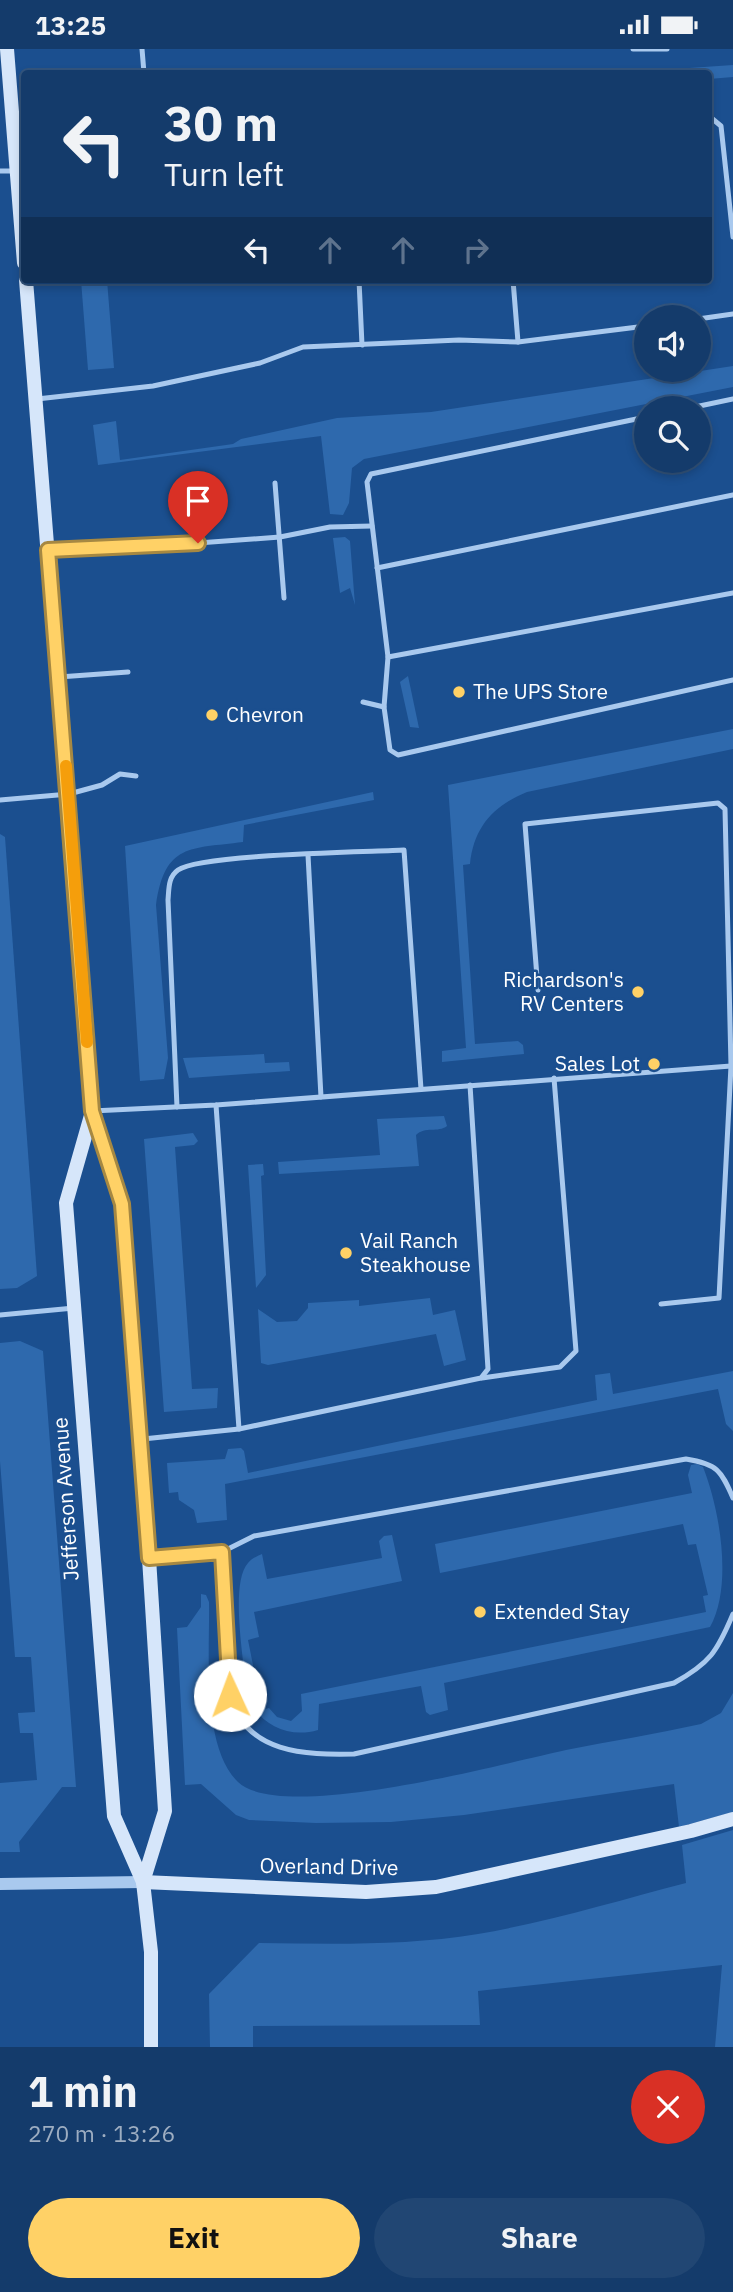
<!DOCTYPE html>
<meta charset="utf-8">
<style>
body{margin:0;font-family:"IBM Plex Sans",sans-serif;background:#214673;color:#f1f3f6;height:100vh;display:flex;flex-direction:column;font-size:26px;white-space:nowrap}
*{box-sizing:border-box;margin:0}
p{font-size:23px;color:#9dadc1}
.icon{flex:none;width:38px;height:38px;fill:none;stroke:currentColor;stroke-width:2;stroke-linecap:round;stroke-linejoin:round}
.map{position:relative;height:1998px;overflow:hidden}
.details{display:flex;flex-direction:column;background:#143b6b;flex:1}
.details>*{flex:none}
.top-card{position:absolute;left:21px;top:21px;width:691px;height:214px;border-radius:7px;box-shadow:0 4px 10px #0003,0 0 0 2px #33557e;background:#143b6b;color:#f1f3f6;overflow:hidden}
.controls{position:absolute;left:634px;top:256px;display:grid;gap:14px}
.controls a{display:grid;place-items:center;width:77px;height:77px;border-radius:50%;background:#143b6b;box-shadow:0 4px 10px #0003,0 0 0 2px #33557e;font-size:35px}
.pin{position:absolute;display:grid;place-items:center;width:60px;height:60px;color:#fff;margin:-72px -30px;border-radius:50% 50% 50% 0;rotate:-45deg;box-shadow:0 0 7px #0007}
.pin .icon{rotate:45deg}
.me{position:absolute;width:77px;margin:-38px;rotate:358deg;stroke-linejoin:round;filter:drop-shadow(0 0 5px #0008)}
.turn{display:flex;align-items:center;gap:24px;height:147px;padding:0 28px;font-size:32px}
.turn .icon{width:91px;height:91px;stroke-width:2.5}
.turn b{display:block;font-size:49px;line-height:60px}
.lanes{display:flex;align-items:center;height:66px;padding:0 28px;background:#0003;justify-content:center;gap:35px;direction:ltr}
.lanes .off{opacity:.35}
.round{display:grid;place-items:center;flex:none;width:74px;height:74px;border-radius:37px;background:#214673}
.summary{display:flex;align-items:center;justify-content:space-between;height:119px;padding:0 28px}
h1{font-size:42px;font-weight:700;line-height:52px}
.primary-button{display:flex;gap:14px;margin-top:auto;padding:14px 28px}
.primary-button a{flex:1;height:80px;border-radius:42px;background:#ffd166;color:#111;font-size:28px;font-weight:700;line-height:80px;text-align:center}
.primary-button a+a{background:#214673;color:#f1f3f6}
.status{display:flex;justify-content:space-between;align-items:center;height:49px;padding:0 35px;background:#143b6b;direction:ltr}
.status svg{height:19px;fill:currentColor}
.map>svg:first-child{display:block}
</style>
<div class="status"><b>13:25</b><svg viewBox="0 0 49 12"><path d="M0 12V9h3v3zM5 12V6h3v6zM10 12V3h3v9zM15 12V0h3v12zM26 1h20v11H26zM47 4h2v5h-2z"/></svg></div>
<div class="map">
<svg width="733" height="1998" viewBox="0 0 733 1998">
<rect width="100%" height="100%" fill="#1b4f8f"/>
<g fill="#2e69ad">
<path d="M733 16V28L709 30V24H616Z"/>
<path d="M81 231H107L114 319 88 321Z"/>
<path d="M733 317V338L364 410 352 419 349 454 343 466 330 465 321 387 98 416 93 376 116 372 120 411 233 395 241 390 337 369 431 363Z"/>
<path d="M345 488 350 492 355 556 350 539 340 544 333 489Z"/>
<path d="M408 627 419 679 410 678 400 633Z"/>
<path d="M733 680V700L527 743C493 757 474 778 470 815L463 816 475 995 518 992 523 996 524 1005 442 1013V1002L466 999 448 736Z"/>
<path d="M373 743 374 751 244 776 243 793C190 800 165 794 156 856L168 1009 164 1030 140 1032 125 797Z"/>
<path d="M0 785 5 788 37 1227 17 1239 0 1240Z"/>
<path d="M264 1005 265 1014 289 1013 290 1022 189 1029 183 1009Z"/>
<path d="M444 1067 447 1077C438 1084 425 1077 416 1086L419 1117 279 1125 278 1113 380 1106 377 1070Z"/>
<path d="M193 1084 198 1092 194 1096 175 1098 192 1340 218 1339 217 1359 164 1363 144 1090Z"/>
<path d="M263 1115 264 1126 261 1127 266 1226 256 1239 248 1116Z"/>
<path d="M430 1249 433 1266 455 1261 466 1311 444 1317 436 1285 268 1316 261 1314 258 1260 277 1273 297 1272 308 1259V1254L359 1251V1257Z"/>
<path d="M20 1292 43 1302 76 1738H62L19 1793 20 1803H0V1734L37 1731 33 1684H20L18 1664 35 1663 31 1608H15L0 1412V1294Z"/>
<path d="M733 1322V1382L726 1375 718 1340 225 1435 227 1471 197 1474 194 1461 179 1451 178 1443 169 1444 167 1414 225 1410 228 1400 241 1399 244 1402 248 1424 597 1351 595 1326 610 1324 613 1345Z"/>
<path d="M697 1415 703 1418C720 1461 733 1537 710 1578L444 1634 448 1661 430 1666 426 1663 421 1637 319 1655 318 1681C288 1690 259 1675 247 1647 245 1618 229 1535 248 1514 251 1510 257 1507 262 1505L267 1530 382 1509 379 1492 384 1487 392 1486 402 1532 254 1563 259 1588 248 1591 262 1661 269 1659 277 1668 291 1672 302 1662 301 1645 706 1563 703 1547 708 1546 696 1495 688 1496 683 1475 440 1524 435 1495 692 1444 688 1426 691 1416Z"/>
<path d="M201 1545 206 1546 209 1553C210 1601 201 1698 238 1733 283 1775 505 1714 566 1701 611 1692 656 1685 701 1675L721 1664 733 1644V1763L679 1778 674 1735 464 1766 391 1773 316 1774 249 1771 236 1766 201 1735 185 1736 177 1579 187 1578 201 1558Z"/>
<path d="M733 1781V1998H715L722 1916 478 1942 480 1976 253 1977V1998H210L209 1945 259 1894C332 1895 405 1897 478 1885 548 1873 617 1852 686 1834L682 1796Z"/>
</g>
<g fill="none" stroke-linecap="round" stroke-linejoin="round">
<g stroke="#a9c9ee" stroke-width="5">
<path d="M142 0 144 24"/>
<path d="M633 0H667"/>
<path d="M709 67 721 77 733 188"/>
<path d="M0 122H14"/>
<path d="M359 231 362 296"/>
<path d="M513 231 518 293"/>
<path d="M698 270 733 265"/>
<path d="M37 350 153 337 260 314 303 298 459 291 518 293 646 277"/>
<path d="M690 359 733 350"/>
<path d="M646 368 371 425 367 433 388 608 384 658 390 701 398 706 733 631"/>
<path d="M275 434 284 549"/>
<path d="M48 501 143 498 280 488 330 478 372 477"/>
<path d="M377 519 733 446"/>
<path d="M388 608 733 544"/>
<path d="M59 628 128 623"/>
<path d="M363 653 384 658"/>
<path d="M0 751 69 745 102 736 120 725 136 727"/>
<path d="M308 806 321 1048"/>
<path d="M538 941 525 775 718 754 725 760 731 1017 719 1249 661 1255"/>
<path d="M216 1056 239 1380"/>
<path d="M177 1058 168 851C169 840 168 828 178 821 200 805 366 803 404 801L421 1040"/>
<path d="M92 1062 216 1056 731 1017"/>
<path d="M0 1266 74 1259"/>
<path d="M482 1329 560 1318 576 1302 554 1029"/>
<path d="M143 1390 239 1380 481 1329 488 1320 470 1036"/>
<path d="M222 1503C224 1535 226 1567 228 1599 228 1614 226 1633 230 1647 246 1705 306 1706 354 1705L674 1634C710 1614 717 1603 733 1565"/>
<path d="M149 1509 222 1503 254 1487 686 1410C717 1415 721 1421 733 1449"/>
</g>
<path stroke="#a9c9ee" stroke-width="12" d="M0 1835 143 1833"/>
<g stroke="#d6e6fa" stroke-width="14">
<path d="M7 0 24 214"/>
<path d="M26 231 92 1062 122 1155 149 1509 165 1762 143 1833"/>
<path d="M92 1063 66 1154 114 1767 143 1833 151 1903V1998"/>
<path d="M143 1833 366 1843 436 1838 691 1782 733 1770"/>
</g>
</g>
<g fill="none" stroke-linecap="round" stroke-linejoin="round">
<g stroke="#a68842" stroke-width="18">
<path id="route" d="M198 494 48 501 92 1062 122 1155 149 1509 222 1503 230 1646"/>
</g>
<use href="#route" stroke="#ffd166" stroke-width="12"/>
<path stroke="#f59e0b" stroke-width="12" d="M66 717 87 993"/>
</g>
<g fill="#ffd166" stroke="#1b4f8f" stroke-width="2.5">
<circle cx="459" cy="643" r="7"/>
<circle cx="212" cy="666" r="7"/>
<circle cx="638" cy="943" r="7"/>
<circle cx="654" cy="1015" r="7"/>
<circle cx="346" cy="1204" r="7"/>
<circle cx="480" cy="1563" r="7"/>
</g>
<g text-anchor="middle" stroke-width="5" stroke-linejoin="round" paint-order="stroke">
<g font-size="21" fill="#fff" stroke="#1b4f8f" text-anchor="start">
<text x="473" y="650">The UPS Store</text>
<text x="226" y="673">Chevron</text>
<text x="624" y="938" text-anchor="end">Richardson's<tspan x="624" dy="24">RV Centers</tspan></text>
<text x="640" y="1022" text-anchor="end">Sales Lot</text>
<text x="360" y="1199">Vail Ranch<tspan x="360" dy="24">Steakhouse</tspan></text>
<text x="494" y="1570">Extended Stay</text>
</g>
<g font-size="21" fill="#fff" stroke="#1b4f8f">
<text transform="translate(66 1450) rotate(-94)" y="7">Jefferson Avenue</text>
<text transform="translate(329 1818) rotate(1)" y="7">Overland Drive</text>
</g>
</g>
</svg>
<div class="controls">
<a><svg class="icon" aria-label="sound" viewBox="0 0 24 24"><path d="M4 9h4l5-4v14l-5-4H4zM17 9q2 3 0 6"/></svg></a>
<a><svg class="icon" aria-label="search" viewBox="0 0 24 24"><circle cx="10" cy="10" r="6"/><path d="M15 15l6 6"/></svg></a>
</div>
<div class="pin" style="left:198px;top:494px;background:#d93025"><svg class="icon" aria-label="arrive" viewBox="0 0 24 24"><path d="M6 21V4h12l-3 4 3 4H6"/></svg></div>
<svg class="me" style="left:230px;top:1646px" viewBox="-20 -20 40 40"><circle r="19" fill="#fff"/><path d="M0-13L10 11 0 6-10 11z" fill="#ffd166"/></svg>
<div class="top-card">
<div class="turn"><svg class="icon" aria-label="left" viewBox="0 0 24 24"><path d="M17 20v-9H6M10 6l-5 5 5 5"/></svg><div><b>30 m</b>Turn left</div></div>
<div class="lanes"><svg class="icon" aria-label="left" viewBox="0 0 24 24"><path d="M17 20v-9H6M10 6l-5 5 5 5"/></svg><svg class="icon off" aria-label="ahead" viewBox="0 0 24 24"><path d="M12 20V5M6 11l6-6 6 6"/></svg><svg class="icon off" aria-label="ahead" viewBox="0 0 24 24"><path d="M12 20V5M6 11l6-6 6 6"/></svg><svg class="icon off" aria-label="right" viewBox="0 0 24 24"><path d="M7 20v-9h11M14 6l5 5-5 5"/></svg></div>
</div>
</div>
<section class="details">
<div class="summary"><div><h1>1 min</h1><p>270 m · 13:26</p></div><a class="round" style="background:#d93025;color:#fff"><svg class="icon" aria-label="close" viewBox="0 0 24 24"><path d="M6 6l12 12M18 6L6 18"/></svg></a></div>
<div class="primary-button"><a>Exit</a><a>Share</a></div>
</section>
